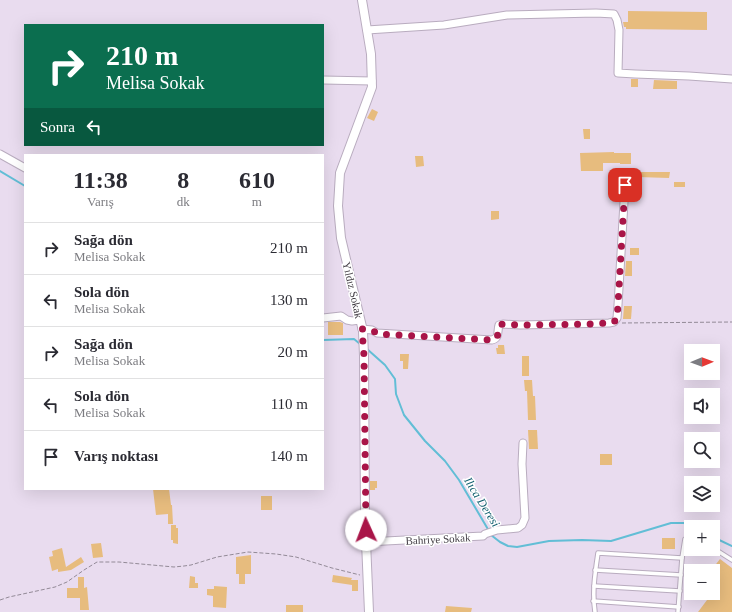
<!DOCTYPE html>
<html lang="tr">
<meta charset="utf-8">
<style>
body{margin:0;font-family:"Times New Roman",serif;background:#f2f2f3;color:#2b2b33;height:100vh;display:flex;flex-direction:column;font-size:15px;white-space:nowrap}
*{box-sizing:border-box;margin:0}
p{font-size:13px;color:#7c7c81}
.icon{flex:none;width:22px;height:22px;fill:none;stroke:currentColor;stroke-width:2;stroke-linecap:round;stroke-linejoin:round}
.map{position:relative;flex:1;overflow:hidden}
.side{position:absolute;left:24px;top:154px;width:300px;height:336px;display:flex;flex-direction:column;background:#fff;border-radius:0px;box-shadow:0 4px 16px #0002}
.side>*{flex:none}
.top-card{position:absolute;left:24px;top:24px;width:300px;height:122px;border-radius:0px;box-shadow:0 4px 16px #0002;background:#0b6e4f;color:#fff;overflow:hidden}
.needle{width:26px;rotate:89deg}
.controls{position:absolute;left:684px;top:344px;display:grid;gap:8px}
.controls a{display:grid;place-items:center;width:36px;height:36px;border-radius:0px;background:#fff;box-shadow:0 4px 16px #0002;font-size:20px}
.pin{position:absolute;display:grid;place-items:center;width:34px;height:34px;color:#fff;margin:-17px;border-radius:8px;box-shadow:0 2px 6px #0006}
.me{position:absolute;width:44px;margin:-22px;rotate:358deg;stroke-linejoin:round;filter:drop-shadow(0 0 3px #0008)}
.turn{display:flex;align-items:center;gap:14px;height:84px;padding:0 16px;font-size:18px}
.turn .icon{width:52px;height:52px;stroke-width:2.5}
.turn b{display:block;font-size:28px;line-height:34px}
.then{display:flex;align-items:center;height:38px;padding:0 16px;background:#0003;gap:8px;font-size:15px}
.eta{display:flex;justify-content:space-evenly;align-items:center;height:68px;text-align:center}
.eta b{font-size:24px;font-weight:700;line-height:28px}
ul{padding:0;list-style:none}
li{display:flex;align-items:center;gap:12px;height:52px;padding:0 16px;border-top:1px solid #e1e1e2}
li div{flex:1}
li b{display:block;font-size:15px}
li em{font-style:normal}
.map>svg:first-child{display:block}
</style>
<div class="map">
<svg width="732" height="612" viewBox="0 0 732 612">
<rect width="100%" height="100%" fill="#e9dcef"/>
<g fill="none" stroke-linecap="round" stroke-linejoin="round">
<g stroke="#62bed6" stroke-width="2">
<path d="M0 171 25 186"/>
<path d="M323 340 354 339 360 344"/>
<path d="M367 349 385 365 395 379 396 394 404 415 425 441 445 461 459 480 489 531"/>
<path d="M491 535 500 542 508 546 517 547 549 541 582 540 611 541 671 523H684L693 527"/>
<path d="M713 537 732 546"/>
</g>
</g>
<g fill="#e7bc7e">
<path d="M628 11 707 12V30L626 29V27H624L623 22H628Z"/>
<rect x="631" y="79" width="7" height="8"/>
<path d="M654 80 677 81V89H653Z"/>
<path d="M372 109 378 112 374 121 367 118Z"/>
<path d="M583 129H590V139H584Z"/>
<path d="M614 152V153H631V164H620V163H603V171H581L580 153Z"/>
<path d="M415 156H423L424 166 416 167Z"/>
<path d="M637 172H670L669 178 637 177Z"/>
<path d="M610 174H618V180H621L620 186H610Z"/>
<rect x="674" y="182" width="11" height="5"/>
<path d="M491 211H499V219L491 220Z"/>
<rect x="630" y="248" width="9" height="7"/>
<path d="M626 261H632V276H625Z"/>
<path d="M624 306H632L631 319H623Z"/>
<path d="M328 322H340L343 323V335H328Z"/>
<path d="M498 345H504L505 354H497L496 348H498Z"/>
<path d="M400 354H409L408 369H403V361H400Z"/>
<rect x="522" y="356" width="7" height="20"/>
<path d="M524 380H532L533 396H535L536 420H528L527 391H525Z"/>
<path d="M528 430H537L538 449H529Z"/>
<rect x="600" y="454" width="12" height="11"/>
<path d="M370 481H377V488H375V490H370Z"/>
<path d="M153 489H169L171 505H172L173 524H168V514L156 515Z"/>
<rect x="261" y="496" width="11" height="14"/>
<path d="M171 525H176V528H178V544L173 543V540H171Z"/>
<rect x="662" y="538" width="13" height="11"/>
<path d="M101 543 103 557 93 558 91 544Z"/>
<path d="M62 548 66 567 81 557 84 562 71 570 58 572V569L52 571 49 557 53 556 52 551Z"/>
<path d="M251 555V574H245V584H239V574H236V557Z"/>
<path d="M720 559 732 568V612H698L707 600 698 593H713V568Z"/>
<path d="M333 575 352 578 351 580H358V591H352V585L332 582Z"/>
<path d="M190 576 195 577V583H198V588H189Z"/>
<path d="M78 577H84V588L87 587 89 610H80V598H67V588H78Z"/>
<path d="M214 586 227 587 226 608 213 607V596L207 595V589H214Z"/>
<rect x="286" y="605" width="17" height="7"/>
<path d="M446 606 472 608 471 612H445Z"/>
</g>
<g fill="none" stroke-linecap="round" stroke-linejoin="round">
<g stroke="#b9acbf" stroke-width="5.5">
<g id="service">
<path d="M713 548 732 560"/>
<path d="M595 570 681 575"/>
<path d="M594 586 680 591"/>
<path d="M593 601 679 607"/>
<path d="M595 612C592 592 595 573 598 553L682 558 685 539 691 537"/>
<path d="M678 612 682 558"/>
</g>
</g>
<g stroke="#b9acbf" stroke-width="9">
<g id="minor">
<path d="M367 30 444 25 507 15 596 13 614 14 617 20 619 30 618 73 635 74 689 76 732 79"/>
<path d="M323 80 372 81"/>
<path d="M0 154 25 168"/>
<path d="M323 318 341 316 347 320 352 321 360 320"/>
<path d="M362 329 372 330 377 333 492 340C500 338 497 331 499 325L503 324 520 325 609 323 614 322 617 318 618 305 625 185"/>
<path d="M366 542 483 536 485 534 497 530 518 528 522 525 525 518 522 464 523 443"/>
</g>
</g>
<g stroke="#b9acbf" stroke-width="10">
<path id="tertiary" d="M362 0 371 54 372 87 340 173 338 206 341 238 363 331 364 356 365 518 369 612"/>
</g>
<g stroke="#938a97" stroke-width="1" stroke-dasharray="4 2" stroke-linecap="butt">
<path d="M622 323 732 322"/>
<path d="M0 600 9 597 55 587 67 582 84 570 97 562H119L174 567 184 566 191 565 217 557 248 552 276 554 296 557 332 568 360 575"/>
</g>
<use href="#service" stroke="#fff" stroke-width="3.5"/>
<use href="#minor" stroke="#fff" stroke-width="7"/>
<use href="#tertiary" stroke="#fff" stroke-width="8"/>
</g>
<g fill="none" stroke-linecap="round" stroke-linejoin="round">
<path stroke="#a91548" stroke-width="7" stroke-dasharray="0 12.6" d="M366 530 364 356 362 329 372 330 378 334 492 340C500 338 497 331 500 325L503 324 520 325 594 324 614 322 617 318 618 305 625 185"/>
</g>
<g text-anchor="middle" stroke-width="3" stroke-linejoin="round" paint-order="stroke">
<g font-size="11" fill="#403b42" stroke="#fff">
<text transform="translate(353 290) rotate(77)" y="4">Yıldız Sokak</text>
<text transform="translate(438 539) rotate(-3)" y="4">Bahriye Sokak</text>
</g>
<g font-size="12" font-style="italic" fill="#115e6f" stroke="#fff">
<text transform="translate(482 502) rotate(58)" y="4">Ilıca Deresi</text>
</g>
</g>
</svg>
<div class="controls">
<a><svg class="needle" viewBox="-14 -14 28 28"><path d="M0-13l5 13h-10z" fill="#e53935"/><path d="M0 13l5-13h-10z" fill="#7c7c81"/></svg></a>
<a><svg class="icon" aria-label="sound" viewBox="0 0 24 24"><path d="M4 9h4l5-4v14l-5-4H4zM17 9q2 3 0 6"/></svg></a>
<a><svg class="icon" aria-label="search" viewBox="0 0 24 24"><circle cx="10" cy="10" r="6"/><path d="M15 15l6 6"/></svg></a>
<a><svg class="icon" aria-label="layers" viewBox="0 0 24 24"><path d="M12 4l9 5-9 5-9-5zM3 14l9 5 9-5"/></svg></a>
<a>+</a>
<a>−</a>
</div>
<div class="pin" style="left:625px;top:185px;background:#d93025"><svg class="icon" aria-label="arrive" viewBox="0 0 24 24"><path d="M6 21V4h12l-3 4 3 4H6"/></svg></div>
<svg class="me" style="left:366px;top:530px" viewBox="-20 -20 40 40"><circle r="19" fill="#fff"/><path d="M0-13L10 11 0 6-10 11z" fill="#a91548"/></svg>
<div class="top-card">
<div class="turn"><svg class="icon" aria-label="right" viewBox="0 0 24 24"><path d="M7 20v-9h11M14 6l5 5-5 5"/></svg><div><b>210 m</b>Melisa Sokak</div></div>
<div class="then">Sonra<svg class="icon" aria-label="left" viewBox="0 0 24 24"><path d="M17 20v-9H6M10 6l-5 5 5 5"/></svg></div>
</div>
<section class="side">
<div class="eta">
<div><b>11:38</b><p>Varış</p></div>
<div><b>8</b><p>dk</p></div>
<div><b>610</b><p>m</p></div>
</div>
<ul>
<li><svg class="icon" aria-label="right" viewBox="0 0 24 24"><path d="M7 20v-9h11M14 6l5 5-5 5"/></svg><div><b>Sağa dön</b><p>Melisa Sokak</p></div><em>210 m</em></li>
<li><svg class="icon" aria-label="left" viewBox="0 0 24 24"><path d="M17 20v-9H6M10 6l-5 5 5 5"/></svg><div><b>Sola dön</b><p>Melisa Sokak</p></div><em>130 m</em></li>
<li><svg class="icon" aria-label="right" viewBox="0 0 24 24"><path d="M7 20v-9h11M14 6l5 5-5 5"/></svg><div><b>Sağa dön</b><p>Melisa Sokak</p></div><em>20 m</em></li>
<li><svg class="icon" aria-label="left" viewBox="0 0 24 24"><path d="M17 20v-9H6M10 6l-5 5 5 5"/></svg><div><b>Sola dön</b><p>Melisa Sokak</p></div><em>110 m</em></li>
<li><svg class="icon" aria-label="arrive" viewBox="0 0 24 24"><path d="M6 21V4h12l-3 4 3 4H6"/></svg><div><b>Varış noktası</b></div><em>140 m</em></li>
</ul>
</section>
</div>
